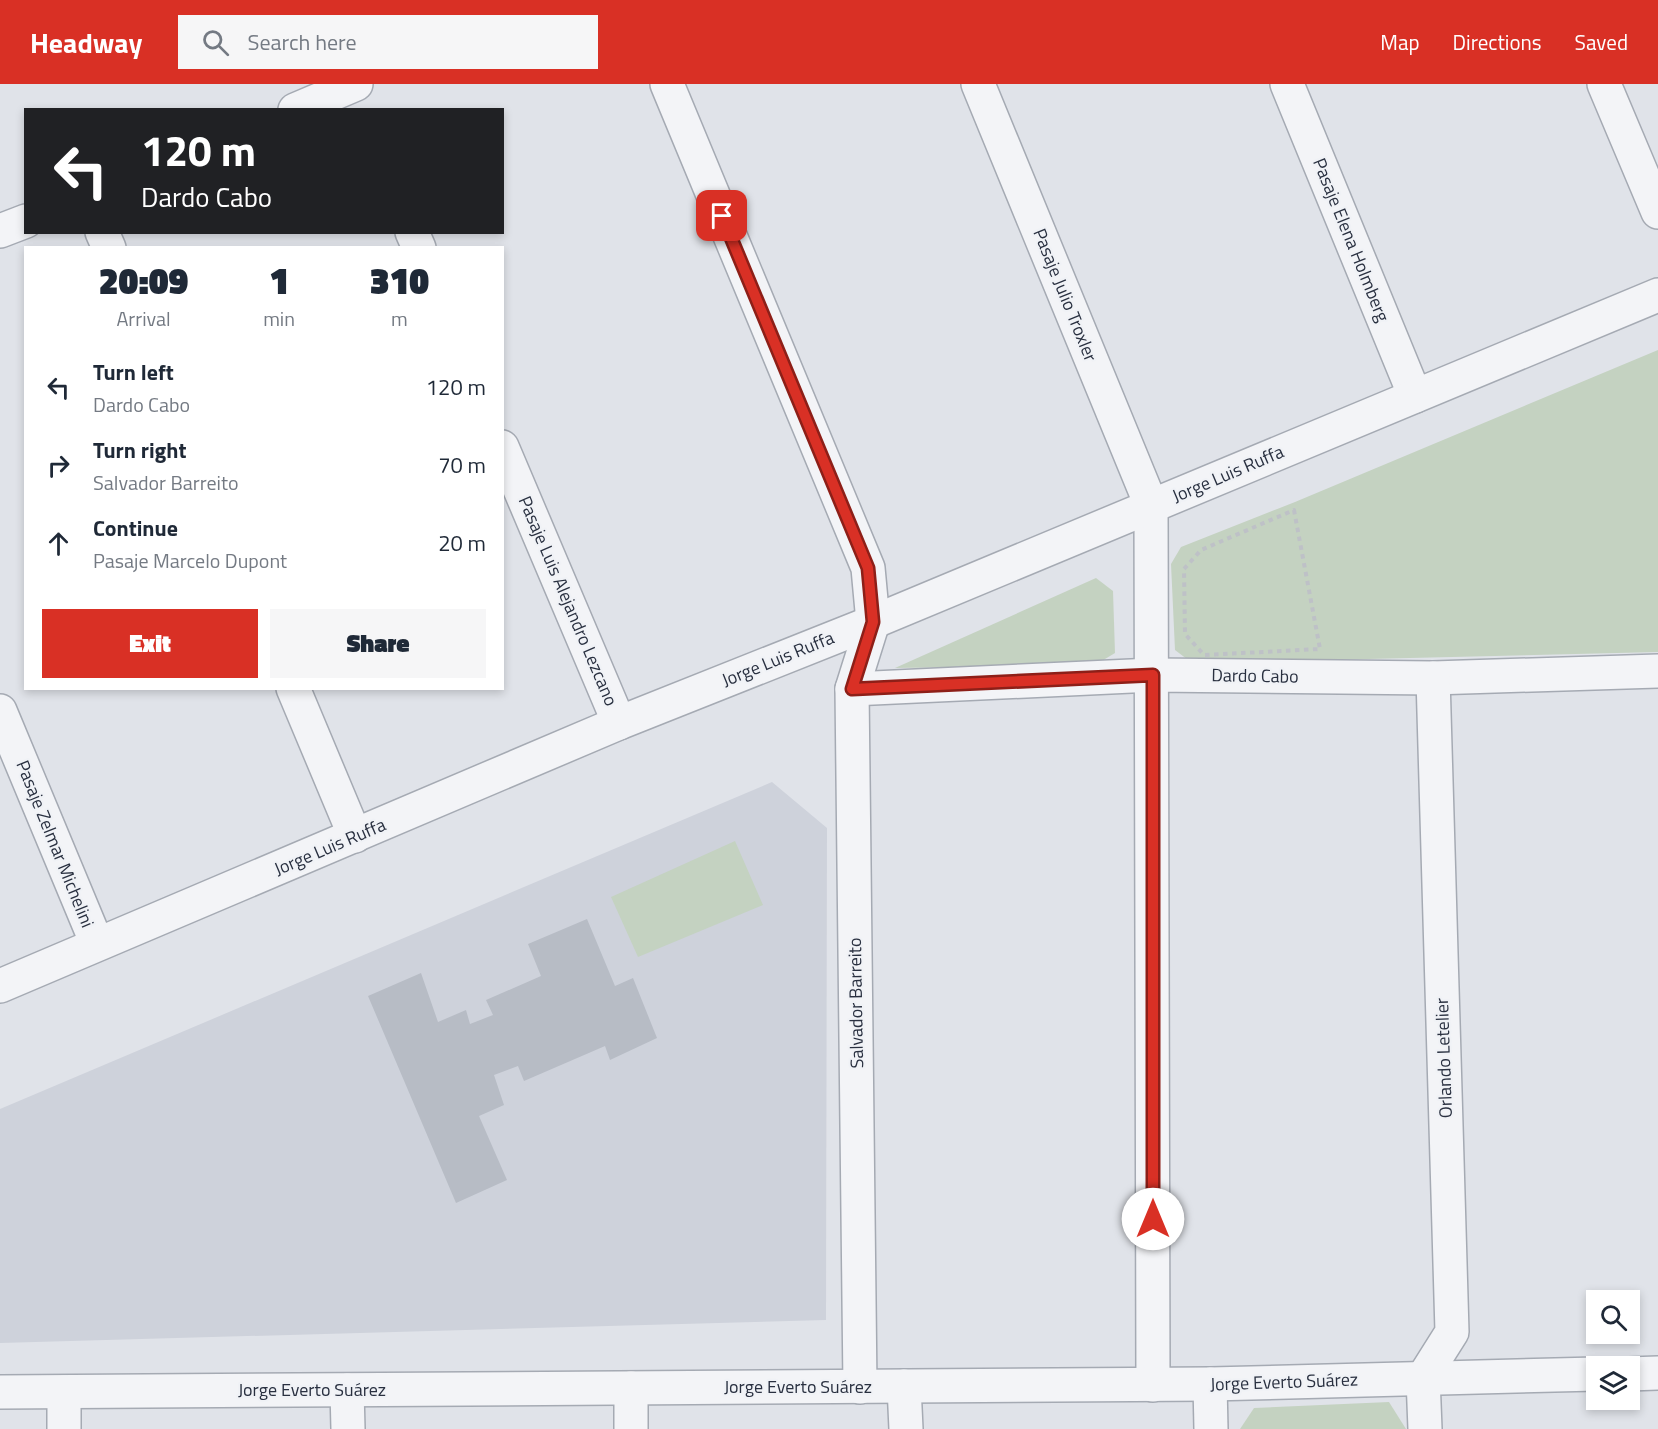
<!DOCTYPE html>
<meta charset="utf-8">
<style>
body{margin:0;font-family:"Titillium Web",sans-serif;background:#f6f6f7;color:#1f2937;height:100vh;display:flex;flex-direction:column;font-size:22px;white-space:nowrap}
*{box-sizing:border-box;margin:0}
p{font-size:20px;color:#747a83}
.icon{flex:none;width:33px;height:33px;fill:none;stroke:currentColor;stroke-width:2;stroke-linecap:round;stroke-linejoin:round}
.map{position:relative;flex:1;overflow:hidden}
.sheet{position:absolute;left:24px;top:162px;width:480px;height:444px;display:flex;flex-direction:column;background:#fff;border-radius:0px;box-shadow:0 3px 9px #0003}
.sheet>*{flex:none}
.banner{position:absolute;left:24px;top:24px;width:480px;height:126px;border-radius:0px;box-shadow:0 3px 9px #0003;background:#202124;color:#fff;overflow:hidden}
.buttons{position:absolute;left:1586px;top:1206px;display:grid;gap:12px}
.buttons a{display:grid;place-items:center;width:54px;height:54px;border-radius:0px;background:#fff;box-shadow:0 3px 9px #0003;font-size:30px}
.pin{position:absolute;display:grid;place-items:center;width:51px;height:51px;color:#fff;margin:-26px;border-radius:12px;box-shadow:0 3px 9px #0006}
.me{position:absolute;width:66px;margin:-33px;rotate:0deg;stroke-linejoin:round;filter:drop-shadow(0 0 4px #0008)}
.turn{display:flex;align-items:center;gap:21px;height:126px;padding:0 18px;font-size:27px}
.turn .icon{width:78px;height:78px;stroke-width:2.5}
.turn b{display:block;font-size:42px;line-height:51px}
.eta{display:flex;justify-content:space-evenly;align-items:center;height:102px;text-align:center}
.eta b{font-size:36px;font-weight:800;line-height:42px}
.button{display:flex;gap:12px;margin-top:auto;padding:12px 18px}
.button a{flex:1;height:69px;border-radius:0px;background:#d93025;color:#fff;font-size:24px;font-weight:800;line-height:69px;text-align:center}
.button a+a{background:#f6f6f7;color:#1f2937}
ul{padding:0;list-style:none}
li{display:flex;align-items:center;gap:18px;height:78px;padding:0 18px}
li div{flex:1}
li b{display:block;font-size:22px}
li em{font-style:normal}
header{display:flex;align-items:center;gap:36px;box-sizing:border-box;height:84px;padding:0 30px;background:#d93025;color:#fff}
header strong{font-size:28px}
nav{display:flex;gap:33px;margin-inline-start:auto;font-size:21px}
.search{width:420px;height:54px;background:#f6f6f7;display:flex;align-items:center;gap:15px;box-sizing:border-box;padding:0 21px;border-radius:0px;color:#747a83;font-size:22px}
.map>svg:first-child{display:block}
</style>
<header>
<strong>Headway</strong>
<div class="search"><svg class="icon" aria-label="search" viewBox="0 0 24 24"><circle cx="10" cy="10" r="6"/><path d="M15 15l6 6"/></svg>Search here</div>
<nav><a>Map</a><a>Directions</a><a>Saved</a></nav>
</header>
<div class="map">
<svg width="1658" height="1345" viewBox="0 0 1658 1345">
<rect width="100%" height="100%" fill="#e0e3e9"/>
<path fill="#ced2db" d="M772 698 827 744 826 1236 0 1259V1025Z"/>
<g fill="#c4d2c1">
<path d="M1658 266V568L1326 576 1196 582 1175 566 1171 480 1181 463 1295 418Z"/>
<path d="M1096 494 1113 507 1115 569 1095 581 895 584Z"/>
<path d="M735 757 763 821 638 873 611 813Z"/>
<path d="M1389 1318 1406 1345H1240L1254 1324Z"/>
</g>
<path fill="#b7bcc5" d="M587 835 615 902 633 894 657 954 610 976 605 962 524 997 518 982 494 991 504 1021 479 1032 507 1096 456 1119 368 912 421 889 438 938 466 926 470 940 493 931 486 916 541 892 528 860Z"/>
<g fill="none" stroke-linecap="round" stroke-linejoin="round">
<g stroke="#a5aab3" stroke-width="36">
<g id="minor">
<path d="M667 0 868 484 873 538 852 605 860 1303"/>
<path d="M978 0 1151 421 1153 1301"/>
<path d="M1287 0 1415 312"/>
<path d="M1604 0 1658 128"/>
<path d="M295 26 356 0"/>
<path d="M0 147 26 137"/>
<path d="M102 148 109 164"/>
<path d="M412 148 419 164"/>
<path d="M502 363 619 639"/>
<path d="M293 604 355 752"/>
<path d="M852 605 1153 591 1433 594 1658 587"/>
<path d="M0 627 97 860"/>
<path d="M0 902 619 639 873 538 1658 211"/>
<path d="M1629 1290 1658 1289"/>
<path d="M1210 1300 1211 1345"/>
<path d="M904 1302 906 1345"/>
<path d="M631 1304V1345"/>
<path d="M347 1306 348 1345"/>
<path d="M0 1308 1210 1300 1596 1290"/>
<path d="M64 1308V1345"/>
<path d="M1425 1345 1423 1294 1452 1248 1433 594"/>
</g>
</g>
<path stroke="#bec1c7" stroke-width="4" stroke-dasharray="4.5 4.5" stroke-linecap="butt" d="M1294 426 1320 565 1204 571 1185 550 1184 485 1201 466Z"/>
<use href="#minor" stroke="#f3f4f7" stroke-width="33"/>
</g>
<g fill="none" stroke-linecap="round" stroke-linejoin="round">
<g stroke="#8d1f18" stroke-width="15">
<path id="route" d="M722 132 868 484 873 538 852 605 1153 591V1135"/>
</g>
<use href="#route" stroke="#d93025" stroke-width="10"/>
</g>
<g text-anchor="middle" stroke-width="4.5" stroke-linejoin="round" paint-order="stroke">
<g font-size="18" fill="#293040" stroke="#f0f2f6">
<text transform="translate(1351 156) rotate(68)" y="6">Pasaje Elena Holmberg</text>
<text transform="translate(1065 211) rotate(68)" y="6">Pasaje Julio Troxler</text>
<text transform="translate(1228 390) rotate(-23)" y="6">Jorge Luis Ruffa</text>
<text transform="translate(568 517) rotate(67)" y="6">Pasaje Luis Alejandro Lezcano</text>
<text transform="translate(778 575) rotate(-22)" y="6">Jorge Luis Ruffa</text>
<text transform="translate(1255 592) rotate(1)" y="6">Dardo Cabo</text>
<text transform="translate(55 760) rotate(68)" y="6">Pasaje Zelmar Michelini</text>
<text transform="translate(330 763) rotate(-23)" y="6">Jorge Luis Ruffa</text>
<text transform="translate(856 919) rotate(-91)" y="6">Salvador Barreito</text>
<text transform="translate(1444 974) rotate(-92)" y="6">Orlando Letelier</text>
<text transform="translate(1284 1298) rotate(-2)" y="6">Jorge Everto Suárez</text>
<text x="798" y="1309">Jorge Everto Suárez</text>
<text x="312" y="1312">Jorge Everto Suárez</text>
</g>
</g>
</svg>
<div class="buttons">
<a><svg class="icon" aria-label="search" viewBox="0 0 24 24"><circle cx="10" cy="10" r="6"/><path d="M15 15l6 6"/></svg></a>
<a><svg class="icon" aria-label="layers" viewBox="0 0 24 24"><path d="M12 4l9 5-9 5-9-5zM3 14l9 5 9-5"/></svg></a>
</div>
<div class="pin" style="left:722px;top:132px;background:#d93025"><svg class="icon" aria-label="arrive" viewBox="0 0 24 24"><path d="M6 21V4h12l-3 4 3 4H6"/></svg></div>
<svg class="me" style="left:1153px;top:1135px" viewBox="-20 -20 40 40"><circle r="19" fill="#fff"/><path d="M0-13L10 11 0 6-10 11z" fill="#d93025"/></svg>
<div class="banner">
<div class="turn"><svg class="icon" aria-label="left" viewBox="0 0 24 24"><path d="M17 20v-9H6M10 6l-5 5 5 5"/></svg><div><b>120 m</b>Dardo Cabo</div></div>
</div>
<section class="sheet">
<div class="eta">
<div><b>20:09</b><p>Arrival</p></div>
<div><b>1</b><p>min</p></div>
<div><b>310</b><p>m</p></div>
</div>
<ul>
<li><svg class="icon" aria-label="left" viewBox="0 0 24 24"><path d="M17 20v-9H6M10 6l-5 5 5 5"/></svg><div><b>Turn left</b><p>Dardo Cabo</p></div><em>120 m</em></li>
<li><svg class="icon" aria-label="right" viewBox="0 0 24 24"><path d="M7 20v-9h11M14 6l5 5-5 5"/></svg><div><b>Turn right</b><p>Salvador Barreito</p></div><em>70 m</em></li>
<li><svg class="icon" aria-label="ahead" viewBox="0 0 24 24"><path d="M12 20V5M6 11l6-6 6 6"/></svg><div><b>Continue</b><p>Pasaje Marcelo Dupont</p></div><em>20 m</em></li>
</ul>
<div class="button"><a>Exit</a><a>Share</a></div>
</section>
</div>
